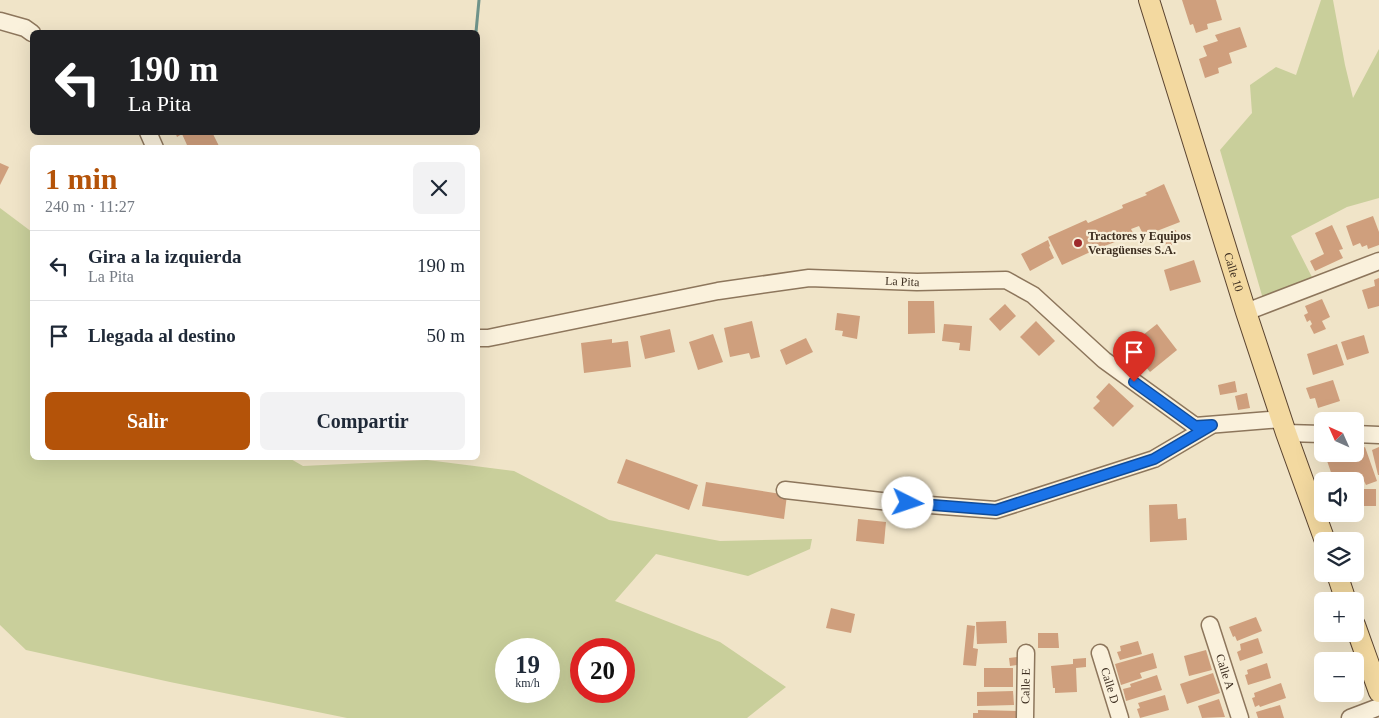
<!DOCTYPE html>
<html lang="es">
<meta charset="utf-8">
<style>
body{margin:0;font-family:"Times New Roman",serif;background:#f2f2f3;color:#1f2937;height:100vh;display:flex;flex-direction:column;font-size:19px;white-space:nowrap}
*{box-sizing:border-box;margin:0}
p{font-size:16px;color:#747a83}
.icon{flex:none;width:28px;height:28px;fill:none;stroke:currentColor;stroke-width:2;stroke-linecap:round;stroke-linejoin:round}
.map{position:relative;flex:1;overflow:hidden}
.sheet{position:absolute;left:30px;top:145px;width:450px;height:315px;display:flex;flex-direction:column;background:#fff;border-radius:8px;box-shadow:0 5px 20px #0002}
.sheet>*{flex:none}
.top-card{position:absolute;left:30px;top:30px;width:450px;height:105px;border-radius:8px;box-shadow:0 5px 20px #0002;background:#202124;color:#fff;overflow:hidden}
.needle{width:32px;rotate:315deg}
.tools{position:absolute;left:1314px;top:412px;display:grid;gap:10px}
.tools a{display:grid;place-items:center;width:50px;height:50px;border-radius:8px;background:#fff;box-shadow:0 5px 20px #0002;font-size:25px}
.speed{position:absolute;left:495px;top:638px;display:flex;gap:10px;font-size:25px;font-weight:700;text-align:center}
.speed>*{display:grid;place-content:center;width:65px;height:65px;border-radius:50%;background:#fff;box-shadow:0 5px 20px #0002;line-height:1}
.speed small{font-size:12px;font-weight:400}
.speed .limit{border:8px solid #d22;background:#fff;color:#111}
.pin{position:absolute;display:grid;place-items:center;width:42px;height:42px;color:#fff;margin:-51px -21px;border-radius:50% 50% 50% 0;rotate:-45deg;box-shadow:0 0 5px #0007}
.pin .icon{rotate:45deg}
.me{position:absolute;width:55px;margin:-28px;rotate:94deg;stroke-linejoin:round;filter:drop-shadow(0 0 4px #0008)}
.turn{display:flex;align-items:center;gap:18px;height:105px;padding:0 15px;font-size:22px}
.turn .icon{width:65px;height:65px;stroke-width:2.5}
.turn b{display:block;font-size:35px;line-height:42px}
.round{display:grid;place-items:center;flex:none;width:52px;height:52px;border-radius:8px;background:#f2f2f3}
.summary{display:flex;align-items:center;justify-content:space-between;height:85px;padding:0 15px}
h1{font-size:30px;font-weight:700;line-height:38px;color:#b45309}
.action{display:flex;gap:10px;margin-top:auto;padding:10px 15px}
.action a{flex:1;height:58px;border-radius:8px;background:#b45309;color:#fff;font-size:20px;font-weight:700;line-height:58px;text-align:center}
.action a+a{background:#f2f2f3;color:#1f2937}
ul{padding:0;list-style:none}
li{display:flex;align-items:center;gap:15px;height:70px;padding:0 15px;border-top:1px solid #e0e1e3}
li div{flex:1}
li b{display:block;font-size:19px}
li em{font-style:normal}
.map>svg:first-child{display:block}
</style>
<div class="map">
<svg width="1379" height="718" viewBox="0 0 1379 718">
<rect width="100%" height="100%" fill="#f0e4c8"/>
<g fill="#c9cf9b" fill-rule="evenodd">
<path d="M1321 0H1333L1345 65 1353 98 1379 49V198L1347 207 1291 236 1314 281 1263 299 1220 150 1252 113 1250 85 1276 67 1296 75Z"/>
<path d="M0 208 32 232V458H289L303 466 427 460 514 471 609 520 720 541 812 539 810 549 748 576 656 554 615 601 720 642 786 687 747 718H347L170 682 26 650 0 625ZM506 649H549V691H506ZM581 649H624V691H581Z"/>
</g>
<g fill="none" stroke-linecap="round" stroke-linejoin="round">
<path stroke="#6f938a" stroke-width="3" d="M476 32 479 0"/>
</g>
<g fill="#cf9f7d">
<path d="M1182 0H1216L1222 20 1207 24 1208 29 1196 33 1193 24 1190 25Z"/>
<path d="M1240 27 1247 47 1229 53 1232 63 1218 68 1219 73 1205 78 1199 59 1207 56 1203 46 1218 41 1215 35Z"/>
<path d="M175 132H212L219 146 217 148H183L187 145 182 134 177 137Z"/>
<path d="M0 163 9 167 0 185Z"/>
<path d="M1164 184 1180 222 1144 236 1139 226 1131 229 1134 235 1099 248 1062 265 1048 237 1086 220 1088 223 1123 208 1122 205 1147 195 1145 193Z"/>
<path d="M1373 216 1379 232V245L1368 249 1367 245 1362 247 1360 243 1353 246 1346 226Z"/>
<path d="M1332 225 1343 249 1339 250 1343 258 1315 271 1310 261 1324 254 1315 233Z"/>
<path d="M1176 230 1179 244 1166 246 1164 233Z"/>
<path d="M1048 240 1050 246 1049 247 1054 258 1030 271 1021 254Z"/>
<path d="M1194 260 1201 282 1170 291 1164 270Z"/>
<path d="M1379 278V306L1368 309 1362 290 1375 286 1374 280Z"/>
<path d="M1322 299 1330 317 1322 321 1326 329 1314 334 1310 326 1312 324 1310 320 1307 322 1304 315 1308 313 1305 306Z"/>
<path d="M908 301H934L935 333 908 334Z"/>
<path d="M1005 304 1016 316 1000 331 989 319Z"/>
<path d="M837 313 860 316 857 339 842 336 843 331 835 330Z"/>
<path d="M752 321 760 357 751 359 749 353 730 357 724 328Z"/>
<path d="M1036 321 1055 341 1039 356 1020 337Z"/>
<path d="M944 324 972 326 970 351 959 350 960 343 942 341Z"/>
<path d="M1157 324 1177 350 1150 372 1129 346Z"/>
<path d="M670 329 675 352 645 359 640 336Z"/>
<path d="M713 334 723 362 698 370 689 342Z"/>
<path d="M1364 335 1369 353 1347 360 1341 342Z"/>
<path d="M806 338 813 352 786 365 780 350Z"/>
<path d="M612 339V343L628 341 631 367 584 373 581 343Z"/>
<path d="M1337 344 1344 365 1313 375 1307 354Z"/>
<path d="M1333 380 1340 401 1318 408 1315 398 1310 399 1306 388Z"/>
<path d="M1235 381 1237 392 1220 395 1218 385Z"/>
<path d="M1109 383 1134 406 1113 427 1093 408 1100 401 1096 397Z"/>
<path d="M1247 393 1250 408 1238 410 1235 396Z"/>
<path d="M1355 446 1357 450 1365 447 1377 481 1366 485 1364 481 1355 484V481H1334L1325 455 1329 454H1355Z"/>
<path d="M1379 447V475H1378L1372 450Z"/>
<path d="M626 459 698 485 689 510 617 483Z"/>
<path d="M706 482 787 495 784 519 702 506Z"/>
<rect x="1355" y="489" width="21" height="17"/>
<path d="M1177 504 1178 519 1186 518 1187 540 1150 542 1149 505Z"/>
<path d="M858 519 886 522 884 544 856 541Z"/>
<path d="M831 608 855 614 851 633 826 628Z"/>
<path d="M1256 617 1262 631 1237 641 1235 636 1233 637 1229 627Z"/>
<path d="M1006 621 1007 643 977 644 976 622Z"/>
<path d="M967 625 975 626 973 648 978 649 976 666 963 665Z"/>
<path d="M1038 633H1058L1059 648H1038Z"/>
<path d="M1258 638 1263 653 1240 661 1237 652 1241 650 1240 644Z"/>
<path d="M1138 641 1142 654 1120 660 1117 652 1121 651 1120 646Z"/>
<path d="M1206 650 1212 670 1189 676 1184 656Z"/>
<path d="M1153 653 1157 668 1140 673 1142 678 1121 685 1115 664Z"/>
<path d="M1017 657V665L1010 666 1009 658Z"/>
<path d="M1086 658V667L1076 668 1077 692 1055 693V688H1053L1051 666 1073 664V659Z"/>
<path d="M1267 663 1271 678 1248 685 1245 675 1248 674 1247 670Z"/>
<rect x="984" y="668" width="29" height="19"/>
<path d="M1213 673 1220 693 1187 704 1180 684Z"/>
<path d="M1157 675 1162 690 1126 701 1123 689 1131 687 1130 684Z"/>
<path d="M1281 683 1286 698 1260 707 1259 705 1255 707 1252 698 1255 697 1254 693Z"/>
<path d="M1013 691 1014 705 977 706V692Z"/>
<path d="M1165 695 1169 710 1140 718 1137 709 1140 708 1138 703Z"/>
<path d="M1219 699 1225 717 1202 718 1198 706Z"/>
<path d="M1280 705 1284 718H1258L1256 712Z"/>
<path d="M978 710 1018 711V718H973V713H978Z"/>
</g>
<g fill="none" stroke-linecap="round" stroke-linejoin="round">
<g stroke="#8d765c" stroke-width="19">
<g id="minor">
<path d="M0 21 25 28 32 33"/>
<path d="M148 132 155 148"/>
<path d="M1246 312 1379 261"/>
<path id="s1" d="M478 338H488L718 291 809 278 917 282 1006 280 1033 295 1104 360 1195 426 1281 419"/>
<path d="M1286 433 1322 434"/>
<path d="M1355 434 1379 435"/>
<path d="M785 490 890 502 996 510 1154 459 1210 426"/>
<path id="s2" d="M1210 625 1240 718"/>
<path id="s3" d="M1100 653 1120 718"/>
<path id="s4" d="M1025 718 1026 653"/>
<path d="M1350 718 1379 707"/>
</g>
</g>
<g stroke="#5b4430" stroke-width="22">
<g id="major">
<path id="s5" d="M1149 0 1246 312 1286 433 1325 541"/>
<path d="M1337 574 1346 601"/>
<path d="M1355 625 1379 692"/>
</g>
</g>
<use href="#minor" stroke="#faf1dc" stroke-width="16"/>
<use href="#major" stroke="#f3d9a0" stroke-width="20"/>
</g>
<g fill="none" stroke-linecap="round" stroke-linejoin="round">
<g stroke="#114b97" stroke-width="12">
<path id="route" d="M908 503 996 510 1154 459 1212 425 1195 426 1134 382"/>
</g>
<use href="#route" stroke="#1a73e8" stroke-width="9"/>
</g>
<circle fill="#9e2a2b" stroke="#f7eed8" stroke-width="2" cx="1078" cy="243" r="5"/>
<g text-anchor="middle" stroke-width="4.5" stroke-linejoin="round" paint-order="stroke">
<g font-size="12" font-weight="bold" fill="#3d2e20" stroke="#f7eed8" text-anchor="start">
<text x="1088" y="240">Tractores y Equipos<tspan x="1088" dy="14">Veragüenses S.A.</tspan></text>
</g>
<g font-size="12" fill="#3d2e20" stroke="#f7eed8">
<text dy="4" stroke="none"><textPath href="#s5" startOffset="285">Calle 10</textPath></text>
<text dy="4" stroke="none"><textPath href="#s1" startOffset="430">La Pita</textPath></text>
<text dy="4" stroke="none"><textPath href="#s2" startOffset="49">Calle A</textPath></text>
<text dy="4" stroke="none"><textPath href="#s3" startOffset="34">Calle D</textPath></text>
<text dy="4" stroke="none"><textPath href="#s4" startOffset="32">Calle E</textPath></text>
</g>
</g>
</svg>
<div class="tools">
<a><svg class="needle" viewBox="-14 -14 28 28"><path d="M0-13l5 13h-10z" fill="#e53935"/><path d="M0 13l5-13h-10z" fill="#747a83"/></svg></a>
<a><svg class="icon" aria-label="sound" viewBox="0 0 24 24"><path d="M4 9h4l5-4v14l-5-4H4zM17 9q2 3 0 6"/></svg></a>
<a><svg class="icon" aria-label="layers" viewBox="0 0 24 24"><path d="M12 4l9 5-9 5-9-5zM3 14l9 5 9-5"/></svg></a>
<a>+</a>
<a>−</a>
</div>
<div class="speed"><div>19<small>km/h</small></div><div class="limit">20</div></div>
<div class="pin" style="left:1134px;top:382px;background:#d93025"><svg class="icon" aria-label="arrive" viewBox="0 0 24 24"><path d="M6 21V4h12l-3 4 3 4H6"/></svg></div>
<svg class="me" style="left:908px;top:503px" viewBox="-20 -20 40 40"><circle r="19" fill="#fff"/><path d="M0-13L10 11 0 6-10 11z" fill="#1a73e8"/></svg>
<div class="top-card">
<div class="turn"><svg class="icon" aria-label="left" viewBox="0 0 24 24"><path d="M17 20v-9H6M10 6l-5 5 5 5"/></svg><div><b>190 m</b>La Pita</div></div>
</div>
<section class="sheet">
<div class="summary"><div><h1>1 min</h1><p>240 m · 11:27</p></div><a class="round"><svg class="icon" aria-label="close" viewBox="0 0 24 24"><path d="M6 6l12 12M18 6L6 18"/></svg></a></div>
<ul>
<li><svg class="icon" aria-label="left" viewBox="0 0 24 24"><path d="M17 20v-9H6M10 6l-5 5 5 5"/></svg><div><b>Gira a la izquierda</b><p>La Pita</p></div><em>190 m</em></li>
<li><svg class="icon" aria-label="arrive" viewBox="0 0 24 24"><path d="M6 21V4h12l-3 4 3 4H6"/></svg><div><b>Llegada al destino</b></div><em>50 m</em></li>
</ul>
<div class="action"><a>Salir</a><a>Compartir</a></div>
</section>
</div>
